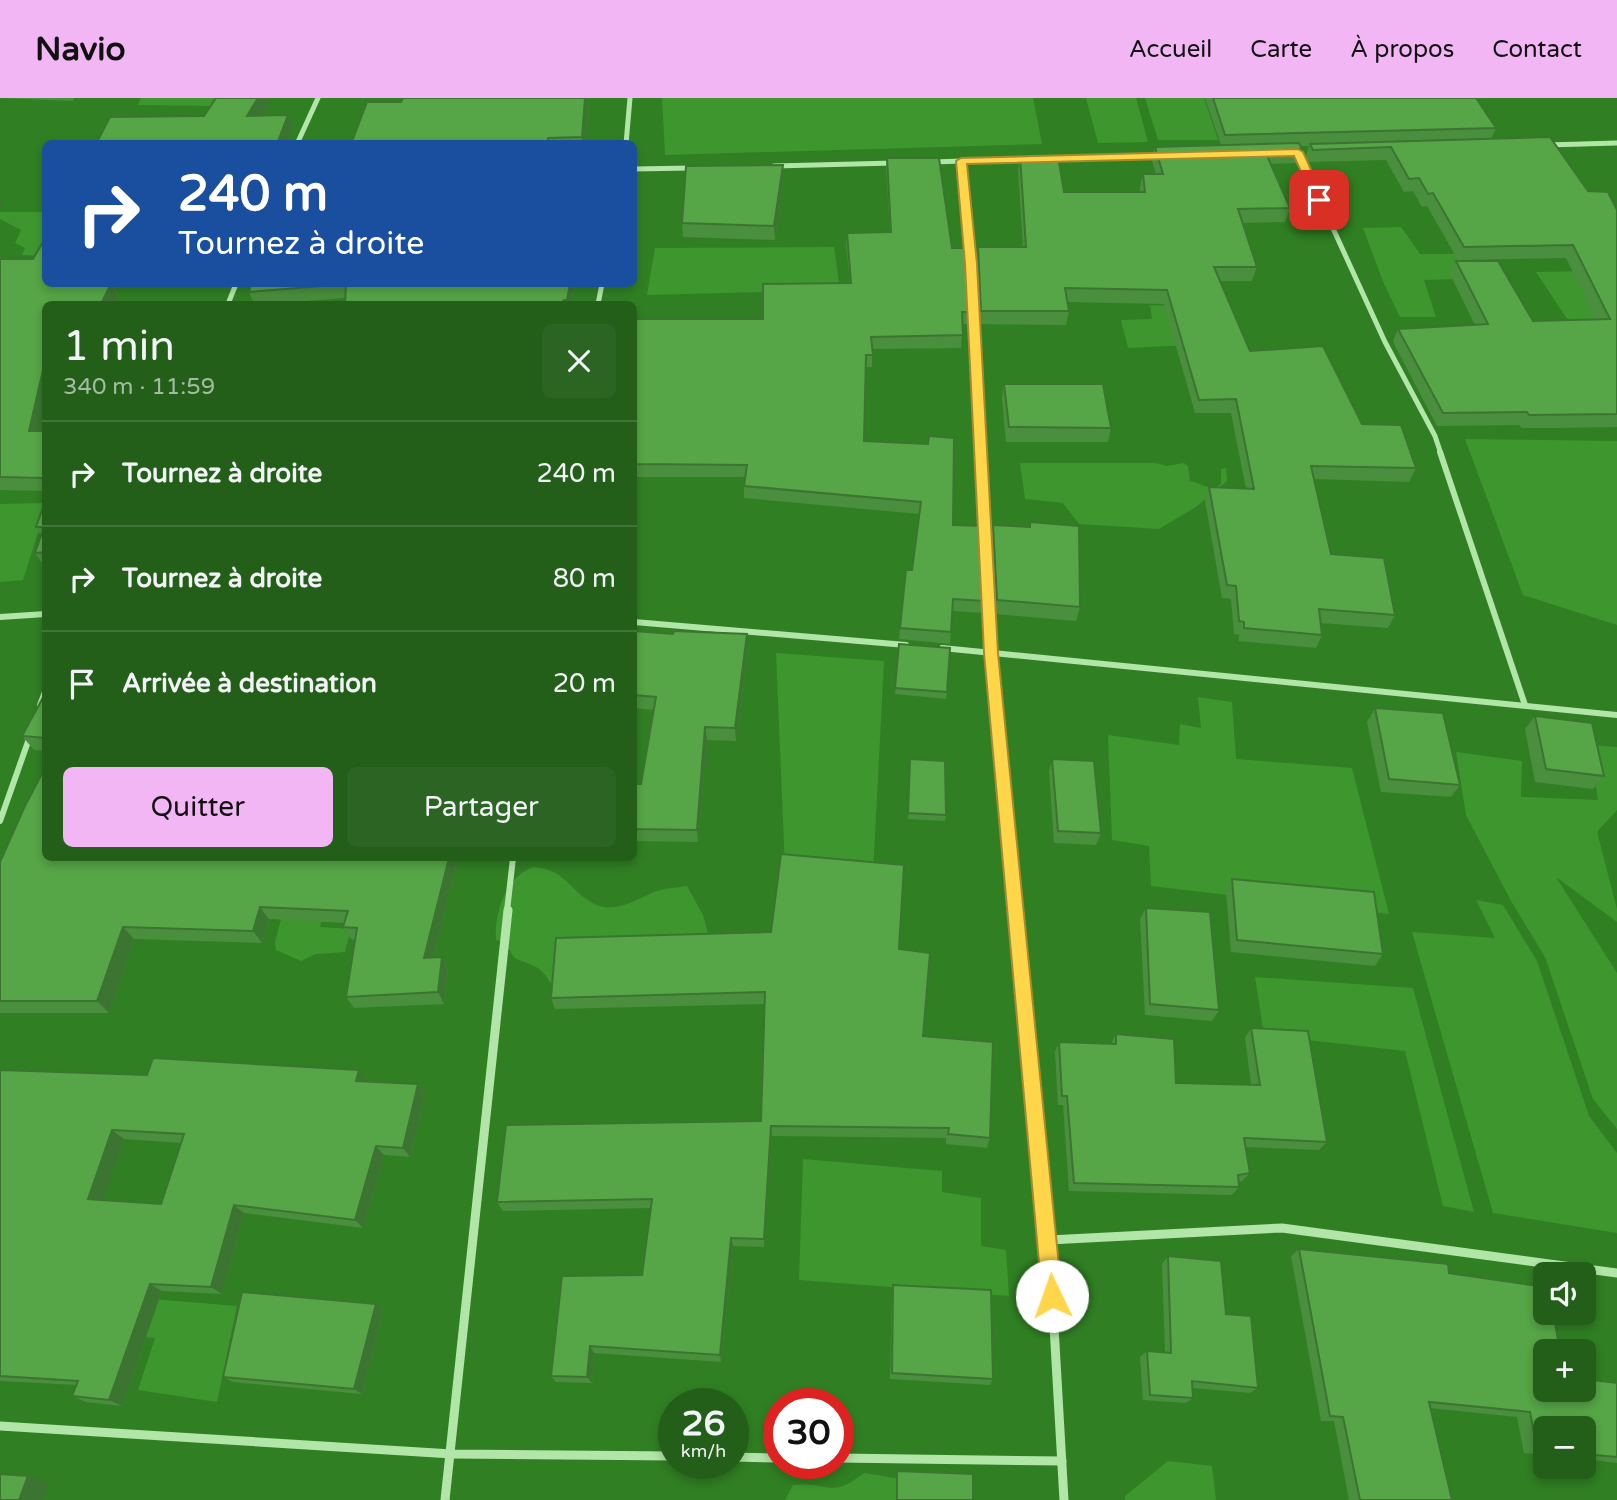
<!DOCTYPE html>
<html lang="fr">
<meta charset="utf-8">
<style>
body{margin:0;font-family:"Varela Round",sans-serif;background:#2c6523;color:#f1f3f6;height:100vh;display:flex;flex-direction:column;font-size:26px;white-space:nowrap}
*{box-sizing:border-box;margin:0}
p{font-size:23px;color:#a3bba2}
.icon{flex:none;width:38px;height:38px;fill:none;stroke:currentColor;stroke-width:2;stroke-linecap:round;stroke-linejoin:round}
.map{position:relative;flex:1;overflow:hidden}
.details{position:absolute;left:42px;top:203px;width:595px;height:560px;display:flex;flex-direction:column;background:#245f1a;border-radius:10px;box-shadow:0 4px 10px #0003}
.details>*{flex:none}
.hud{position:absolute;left:42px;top:42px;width:595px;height:147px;border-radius:10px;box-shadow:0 4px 10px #0003;background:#1a4fa0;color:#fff;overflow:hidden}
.fabs{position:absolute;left:1533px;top:1164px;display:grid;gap:14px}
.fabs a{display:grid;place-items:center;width:63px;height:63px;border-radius:10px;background:#245f1a;box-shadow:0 4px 10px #0003;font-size:35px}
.speed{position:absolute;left:658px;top:1290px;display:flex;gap:14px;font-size:35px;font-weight:700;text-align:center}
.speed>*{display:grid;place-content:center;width:91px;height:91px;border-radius:50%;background:#245f1a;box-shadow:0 4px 10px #0003;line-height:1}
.speed small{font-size:18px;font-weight:400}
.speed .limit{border:10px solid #d22;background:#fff;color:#111}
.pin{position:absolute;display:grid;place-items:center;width:60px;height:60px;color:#fff;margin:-30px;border-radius:14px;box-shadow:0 4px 10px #0006}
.me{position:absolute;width:77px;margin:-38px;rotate:357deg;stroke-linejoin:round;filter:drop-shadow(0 0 5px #0008)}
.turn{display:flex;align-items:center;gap:24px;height:147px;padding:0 21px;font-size:32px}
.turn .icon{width:91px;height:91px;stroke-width:2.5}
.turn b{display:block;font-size:49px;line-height:60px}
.round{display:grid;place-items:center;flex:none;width:74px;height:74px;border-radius:10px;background:#2c6523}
.overview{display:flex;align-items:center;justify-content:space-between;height:119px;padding:0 21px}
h1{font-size:42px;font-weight:600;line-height:52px}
.primary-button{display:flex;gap:14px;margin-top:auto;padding:14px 21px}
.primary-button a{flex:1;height:80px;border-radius:10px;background:#f1b6f3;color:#111;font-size:28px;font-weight:600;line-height:80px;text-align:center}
.primary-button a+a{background:#2c6523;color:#f1f3f6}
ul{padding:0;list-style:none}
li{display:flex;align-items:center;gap:21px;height:105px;padding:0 21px;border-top:2px solid #417439}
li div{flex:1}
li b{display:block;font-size:26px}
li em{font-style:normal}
header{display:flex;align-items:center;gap:42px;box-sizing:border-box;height:98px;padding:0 35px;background:#f1b6f3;color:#111}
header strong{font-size:33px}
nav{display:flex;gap:38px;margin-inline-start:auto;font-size:24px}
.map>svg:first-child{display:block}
</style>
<header>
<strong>Navio</strong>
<nav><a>Accueil</a><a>Carte</a><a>À propos</a><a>Contact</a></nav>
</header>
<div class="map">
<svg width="1617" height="1402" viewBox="0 0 1617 1402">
<rect width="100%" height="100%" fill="#307f23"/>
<g fill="#3d972e">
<path d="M141 0H217L212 8 138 7Z"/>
<path d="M662 0H1033L1042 46 665 57Z"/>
<path d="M1086 0H1136L1148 44 1098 45Z"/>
<path d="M1145 0H1204L1218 42H1158Z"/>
<path d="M0 114H45V158L22 157 25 150 15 145 21 132 0 121Z"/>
<path d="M1401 129 1420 156H1463L1491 180 1424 182 1436 219H1400L1384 186 1363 130Z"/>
<path d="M834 149 840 192 647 197 655 150Z"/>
<path d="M1588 173 1617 220 1571 227 1536 174Z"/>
<path d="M1150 207 1199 209 1211 246 1128 250 1121 222 1152 221Z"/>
<path d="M1465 341 1617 343V527L1523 497Z"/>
<path d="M1020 365H1155L1167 368 1184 365 1188 368 1190 383C1201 385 1211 394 1221 386V371L1226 370 1227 383 1196 409 1159 431 1079 426 1063 405 1025 401Z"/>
<path d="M45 405V413L23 482 0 484V406Z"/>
<path d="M776 555 884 563 873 776 785 770Z"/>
<path d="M1198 599 1232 604 1236 661 1352 670 1389 816 1151 788 1149 748 1112 742 1108 637 1179 647 1180 626 1201 630Z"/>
<path d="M1590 647 1617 649V712L1597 734 1617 811V824L1556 779 1617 875V1031L1593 1001 1545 859 1511 803 1466 717 1456 654 1522 663 1521 699 1598 702Z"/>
<path d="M533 769C569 772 569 795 597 807 616 815 638 801 654 794 664 790 677 790 687 788L703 817 710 843 555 891C550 884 543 872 536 869 518 860 514 866 506 844L496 842C494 814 506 779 533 769Z"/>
<path d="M286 802 327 803 320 829 351 831 345 854 316 856 301 863 276 852 275 844Z"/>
<path d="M1476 802 1503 807 1537 863 1589 1018 1617 1055V1135L1493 1115 1412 834 1495 840Z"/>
<path d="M1255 879 1413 890 1474 1114 1443 1108 1405 953 1264 937Z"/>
<path d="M803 1061 942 1073V1094L981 1100V1148L1006 1152 1009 1198 799 1182Z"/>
<path d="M127 1199 237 1208 217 1304 138 1292 155 1240 115 1236Z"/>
<path d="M1168 1363 1212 1368 1216 1402H1125V1398Z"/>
<path d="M864 1375 900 1381 913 1402H785L793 1387C829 1383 830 1402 864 1375Z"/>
</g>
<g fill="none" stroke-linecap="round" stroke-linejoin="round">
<g stroke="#b2e6a9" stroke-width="5">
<path d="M297 46 318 0"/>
<path d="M626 46 630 0"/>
<path d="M1547 47 1617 45"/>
<path d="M1298 54 1385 244 1435 338 1441 356"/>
<path d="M1051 61 1161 58"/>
<path d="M961 63 971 166 981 356"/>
<path d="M932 64 1028 61"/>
<path d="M774 68 895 65"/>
<path d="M634 71 692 70"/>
<path d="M228 206 236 186"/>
<path d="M598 206 602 186"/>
</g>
<g stroke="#b2e6a9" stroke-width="6">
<path d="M981 354 991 555 1017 813"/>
<path d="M1440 354 1525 607"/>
<path d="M0 519 46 516"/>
<path d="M634 524 906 547"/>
<path d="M942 550 1617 617"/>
<path d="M40 607 46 591"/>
<path d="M0 723 30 638"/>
<path d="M507 813 513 760"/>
</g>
<g stroke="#b2e6a9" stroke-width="9">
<path d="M1016 812 1049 1142 1064 1402"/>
<path d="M1049 1142 1282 1130 1617 1175"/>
<path d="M0 1328 452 1356 674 1358"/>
<path d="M733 1359 779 1360"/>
<path d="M838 1360 1062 1363"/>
<path d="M445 1402 508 812"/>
</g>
</g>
<g fill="#4a8f3d" fill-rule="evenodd">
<path d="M0 0H74L73 3Z"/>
<path d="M588 0 585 46H351L401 4Z"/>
<path d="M1205 0H1476L1496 30 1491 41 1588 93 1617 112V329L1559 330H1521L1520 327 1437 328 1393 244 1398 231 1475 227 1450 176 1456 163 1533 223 1596 222 1566 160 1458 162 1427 108 1422 109 1413 93 1404 94 1386 62 1309 64 1306 58 1309 48H1300L1302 51 1297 65 1271 66 1290 110 1285 124 1242 125 1257 169 1252 183H1220L1250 253 1362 326 1416 370 1409 384 1314 381 1331 456 1395 517 1388 530 1320 525 1322 537 1316 550 1239 543V537L1234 536 1231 501 1222 500 1205 403 1209 389 1246 391 1231 315H1195L1164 206 1067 204 1069 213 1066 227 979 226 976 163 978 149H1023L1018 72 1020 58 1064 94H1140V89L1143 76H1156L1152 63 1155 49 1221 47Z"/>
<path d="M887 60 952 150 970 214 969 226H963L961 250 872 251V269H866L864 343 953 427 985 503 983 515 952 513 950 546 899 541 906 472H912L919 416 744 400V388L745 379H634V233L763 221 850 185 846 148 847 135 890 134 886 72Z"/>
<path d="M783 67V81L775 142 683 139 682 125Z"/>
<path d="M0 161 46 186H112L118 198 114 206H46L40 333H46V393L0 392Z"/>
<path d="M251 186H574L571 206H345L346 200 269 206H254L249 194Z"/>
<path d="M1004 286 1111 330 1108 344H1006L1002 300Z"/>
<path d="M46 401V468H44L35 455 41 437 36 429Z"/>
<path d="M1030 424 1080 509 1076 523 995 516 991 441 993 427 1029 429Z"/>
<path d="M634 533 748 550 736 643 707 642 698 744 634 743V686H641L654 612 634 610Z"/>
<path d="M899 546 947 594 946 601 895 596Z"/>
<path d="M46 594V653L34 652 22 638Z"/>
<path d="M1375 610 1460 687 1451 699 1381 694 1367 624Z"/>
<path d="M1535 618 1604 678 1593 691 1535 684 1525 631Z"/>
<path d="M1052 661 1101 735 1096 747 1054 745 1049 674Z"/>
<path d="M910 668 946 717 945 723 908 721Z"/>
<path d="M46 760H458L433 860 442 859 448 871 444 906 354 910 346 899 355 842 351 841 343 829 344 825 269 821 262 845 134 841 109 915H0V764Z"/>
<path d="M1232 781 1383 856 1375 868 1231 854 1226 793Z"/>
<path d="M1146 810 1219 912 1212 923 1145 917 1140 821Z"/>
<path d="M899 851 923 938 990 1040 987 1050 946 1046V1040L772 1038 764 1149 733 1148 721 1264 594 1255 592 1285 556 1284 551 1278 642 1177 651 1110 503 1113 497 1104 761 1023 765 906 555 911 551 900Z"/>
<path d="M1251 930 1327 1044 1319 1052 1245 1049 1250 1075 1242 1083 1238 1084 1239 1089 1232 1097 1069 1093 1063 1007H1058L1055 954 1059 944 1111 946 1116 936 1176 985 1251 987 1245 940Z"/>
<path d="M0 972 147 977 359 972 366 984 418 986 425 996 410 1059 384 1057 363 1130 244 1115 222 1196 162 1193 122 1308 86 1304 72 1298 76 1287 0 1283ZM124 1041 181 1045 161 1106 103 1102Z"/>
<path d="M1299 1151 1449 1175 1545 1292 1617 1285V1365L1584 1361V1330H1545V1357L1524 1355 1517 1319 1430 1310 1452 1402H1349L1334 1323H1321L1291 1158Z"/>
<path d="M1168 1158 1226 1216 1258 1290 1250 1295 1193 1290V1300L1186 1305 1143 1302 1140 1259 1147 1253 1165 1254 1162 1166Z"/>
<path d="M893 1187 993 1281 990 1287 890 1281 892 1194Z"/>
<path d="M383 1212 362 1296 233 1284 223 1279Z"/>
<path d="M897 1373 973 1402H895L896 1377Z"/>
</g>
<g fill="#3c7432">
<path d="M258 0H271L252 31 247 18Z"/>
<path d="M585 0H588L585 46H583L582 39Z"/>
<path d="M288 17 293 31 287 46H277Z"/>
<path d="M783 67V81L775 142 774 128Z"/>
<path d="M0 100 3 106 0 111Z"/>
<path d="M111 186 118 198 114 206H101Z"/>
<path d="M570 186H574L571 206H568L567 202Z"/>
<path d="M46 259V309L37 346 29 333Z"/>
<path d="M747 536 748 550 736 643 735 630Z"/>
<path d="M705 629 707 642 698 744 697 732Z"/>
<path d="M449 760H458L430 872 424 860Z"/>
<path d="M260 809 269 821 262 845 253 833Z"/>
<path d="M123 829 134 841 109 915 97 903Z"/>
<path d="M442 859 448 871 444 906 438 894Z"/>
<path d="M359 972 366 982 364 993 356 983Z"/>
<path d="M418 986 425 996 410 1059 403 1050Z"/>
<path d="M771 1028 772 1038 764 1149V1141Z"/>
<path d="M112 1032 124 1041 101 1109 88 1101Z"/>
<path d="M376 1048 384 1057 363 1130 355 1122Z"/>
<path d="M234 1107 244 1115 222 1196 211 1189Z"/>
<path d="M731 1140 733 1148 721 1264 720 1257Z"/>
<path d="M150 1186 162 1193 122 1308 109 1302Z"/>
<path d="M376 1206 383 1212 362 1296 354 1291Z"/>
<path d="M590 1248 594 1255 592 1285 587 1279Z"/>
<path d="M28 1378 49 1383 43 1402H19Z"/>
</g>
<g fill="#56a647" stroke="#3c7432" stroke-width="2" fill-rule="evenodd">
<path d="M216 0H258L247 18 288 17 277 46H96L110 19 204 18Z"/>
<path d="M403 0H585L582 39 548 40 547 46H351L367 4H401Z"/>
<path d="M1213 0H1476L1496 30 1225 37Z"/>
<path d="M1550 39 1588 93 1608 94 1617 112V316L1529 317 1527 314 1443 315 1398 231 1488 226 1456 163H1498L1533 223 1610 221 1573 147 1464 149 1433 95 1428 96 1419 80 1409 81 1391 49 1313 52 1310 46Z"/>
<path d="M1299 45 1302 51 1265 53 1290 110 1238 111 1257 169H1214L1250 253 1323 248 1362 326 1401 327 1416 370 1311 368 1331 456 1384 460 1395 517 1319 511 1322 537 1244 530V524L1239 523 1236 488 1227 487 1209 389 1254 391 1236 301 1199 302 1167 192 1065 190 1069 213H981L978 149H1026L1020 58H1058L1064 94H1145L1143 76H1163L1155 49Z"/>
<path d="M887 60H939L952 150H967L970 214H962L963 237 871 239 873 257H866L864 343 928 346 929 338 954 340 953 427 981 428 985 503 953 501 951 534 900 530 906 472H912L921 404 744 388 747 367 634 366V233L636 221H763V186L851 185 847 135 891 134Z"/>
<path d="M783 67 774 128 682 125 686 68Z"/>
<path d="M46 139V186H111L101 206H46V259L29 333H46V380L0 379V161H33Z"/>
<path d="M251 186H570L567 202H564L563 206H345L346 186 249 194Z"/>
<path d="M1004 286H1103L1111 330 1009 329Z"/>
<path d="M46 401V454L35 455 44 429H36Z"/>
<path d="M1030 424 1079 428 1080 509 997 502 993 427 1030 429Z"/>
<path d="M634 533 673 536 674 533 747 536 735 630 705 629 697 732 634 731V686H641L656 599 634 597Z"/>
<path d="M899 546 950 550 947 594 895 590Z"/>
<path d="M46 594V640L22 638Z"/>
<path d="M1375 610 1443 615 1460 687 1389 681Z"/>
<path d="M1535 618 1592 625 1604 678 1546 671Z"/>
<path d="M910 661 945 663 946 717 908 715Z"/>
<path d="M1052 661 1094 663 1101 735 1058 733Z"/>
<path d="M46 668V760H449L424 860 442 859 438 894 346 899 357 830 343 829 348 813 260 809 253 833 123 829 97 903H0V764L24 710Z"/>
<path d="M781 756 904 767 899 851 930 855 923 938 993 944 990 1040 948 1036 949 1030 771 1028 764 1141 731 1140 720 1257 590 1248 587 1279 551 1278 562 1178 642 1177 652 1101 497 1104 506 1027 761 1023 765 894 551 900 556 840 771 834Z"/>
<path d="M1232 781 1374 794 1383 856 1237 842Z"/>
<path d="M1146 810 1210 814 1219 912 1150 906Z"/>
<path d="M1251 930 1308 933 1327 1044 1244 1040 1250 1075 1238 1077 1239 1089 1074 1085 1067 998H1062L1059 944 1116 946V936L1174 941 1176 985 1260 987Z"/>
<path d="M153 960 359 972 356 983 418 986 403 1050 376 1048 355 1122 234 1107 211 1189 150 1186 109 1302 72 1298 78 1283 0 1278V972L147 977ZM112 1032 184 1036 161 1106 88 1101Z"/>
<path d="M1299 1151 1448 1166 1449 1175 1545 1189V1214H1553L1560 1253H1545V1292H1584V1281L1617 1285V1359L1584 1356V1330H1545V1352L1537 1351 1530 1314 1429 1304 1452 1402H1360L1343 1319 1330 1318Z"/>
<path d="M1168 1158 1221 1163 1226 1216 1251 1218 1258 1290 1192 1283 1193 1300 1150 1297 1147 1253 1171 1255Z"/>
<path d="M893 1187 991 1192 993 1281 892 1275Z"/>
<path d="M242 1194 376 1206 354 1291 223 1279Z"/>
<path d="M897 1373 973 1376V1402H897Z"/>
<path d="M0 1376 28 1378 19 1402H0Z"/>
</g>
<path fill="#ffd54a" stroke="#a68a30" stroke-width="2" d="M1298 51 1303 54 1325 102 1323 104 1314 102 1294 58 967 66 977 166 998 555 1062 1198 1059 1205 1052 1208 1045 1205 1042 1198 984 555 965 166 956 63 961 60Z"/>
</svg>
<div class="fabs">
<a><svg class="icon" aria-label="sound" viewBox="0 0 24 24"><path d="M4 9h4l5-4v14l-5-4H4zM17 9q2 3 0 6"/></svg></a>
<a>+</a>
<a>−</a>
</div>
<div class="speed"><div>26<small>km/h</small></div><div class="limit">30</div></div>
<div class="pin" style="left:1319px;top:102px;background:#d93025"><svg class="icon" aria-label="arrive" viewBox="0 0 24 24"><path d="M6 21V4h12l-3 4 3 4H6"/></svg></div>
<svg class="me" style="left:1052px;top:1198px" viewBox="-20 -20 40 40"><circle r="19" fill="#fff"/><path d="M0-13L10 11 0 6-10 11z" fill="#ffd54a"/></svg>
<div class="hud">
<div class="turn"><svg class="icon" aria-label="right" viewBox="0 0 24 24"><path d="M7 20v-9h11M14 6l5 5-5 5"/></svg><div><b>240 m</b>Tournez à droite</div></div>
</div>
<section class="details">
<div class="overview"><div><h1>1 min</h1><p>340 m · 11:59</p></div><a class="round"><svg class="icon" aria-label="close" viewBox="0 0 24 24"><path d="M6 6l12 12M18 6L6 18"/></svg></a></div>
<ul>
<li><svg class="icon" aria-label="right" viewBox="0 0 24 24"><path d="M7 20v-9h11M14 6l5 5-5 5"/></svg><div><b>Tournez à droite</b></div><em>240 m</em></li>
<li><svg class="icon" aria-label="right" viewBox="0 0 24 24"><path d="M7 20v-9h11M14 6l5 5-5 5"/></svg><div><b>Tournez à droite</b></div><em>80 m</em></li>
<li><svg class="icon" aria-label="arrive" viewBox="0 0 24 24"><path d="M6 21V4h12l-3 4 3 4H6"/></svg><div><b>Arrivée à destination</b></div><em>20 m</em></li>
</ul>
<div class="primary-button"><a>Quitter</a><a>Partager</a></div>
</section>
</div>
